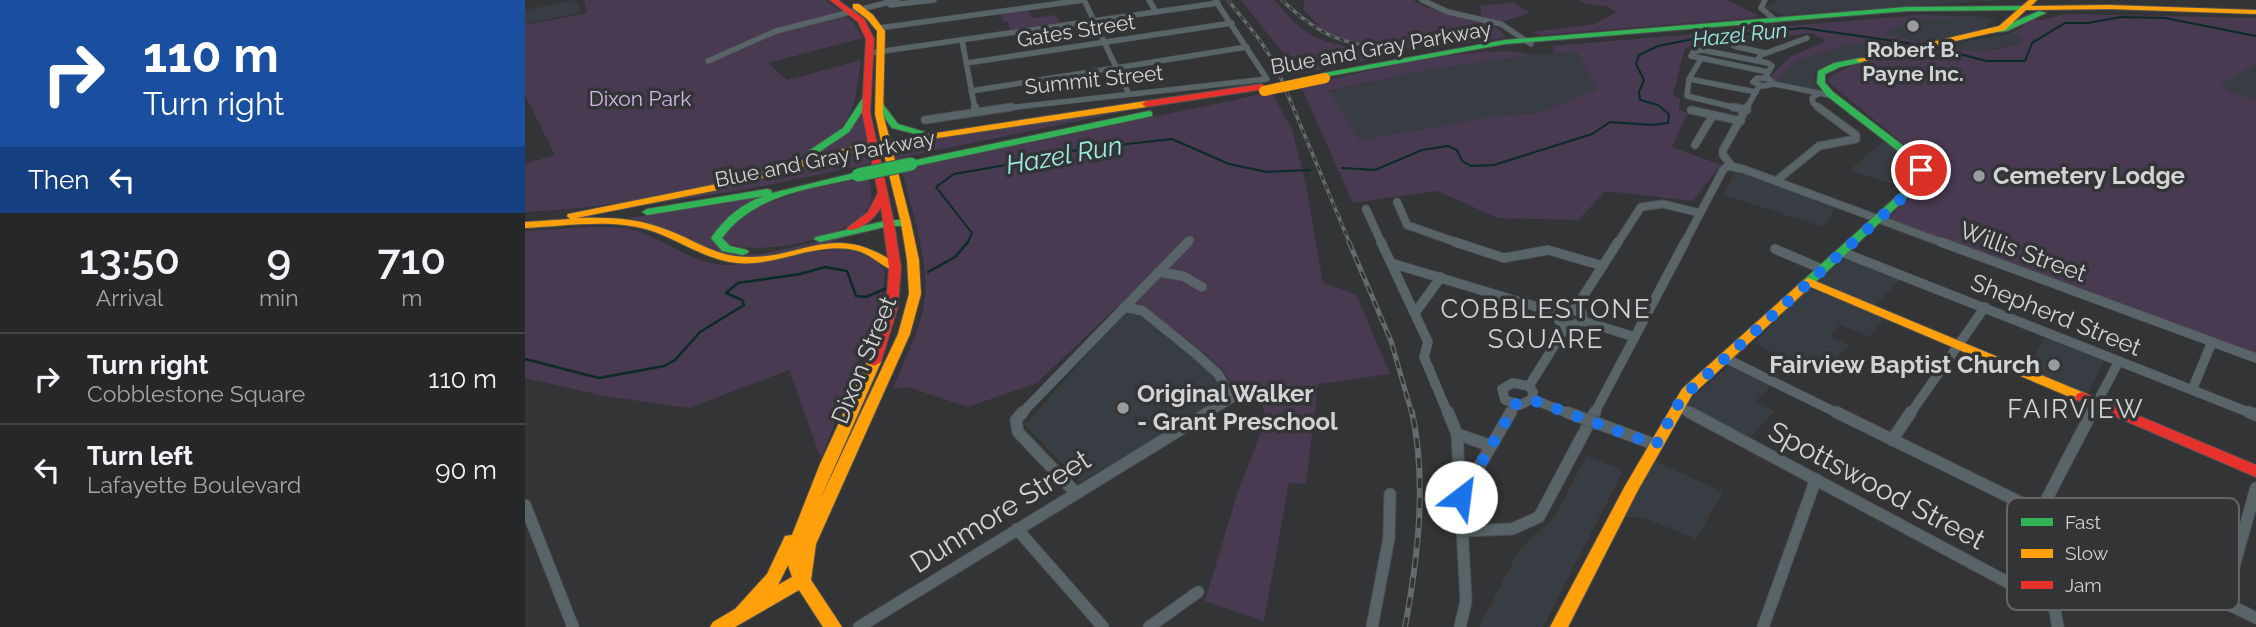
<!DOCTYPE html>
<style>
body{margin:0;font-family:Raleway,sans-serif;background:#323334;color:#f1f3f6;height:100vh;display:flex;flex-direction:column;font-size:26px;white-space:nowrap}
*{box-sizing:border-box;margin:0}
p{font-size:23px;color:#a4a5a8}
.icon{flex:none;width:38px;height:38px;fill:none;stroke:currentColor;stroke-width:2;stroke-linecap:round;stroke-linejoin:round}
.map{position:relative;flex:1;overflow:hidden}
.sheet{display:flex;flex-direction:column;background:#262728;width:525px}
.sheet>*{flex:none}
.top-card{background:#1a4fa0;color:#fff;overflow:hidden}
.pin{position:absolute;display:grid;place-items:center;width:60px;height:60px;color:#fff;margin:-30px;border:4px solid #fff;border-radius:50%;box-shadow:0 2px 7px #0007}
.me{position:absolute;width:77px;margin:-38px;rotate:30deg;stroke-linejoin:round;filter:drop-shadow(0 0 5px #0008)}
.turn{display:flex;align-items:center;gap:24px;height:147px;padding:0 28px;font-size:32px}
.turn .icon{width:91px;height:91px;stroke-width:2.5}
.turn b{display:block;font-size:49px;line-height:60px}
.then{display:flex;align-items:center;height:66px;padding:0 28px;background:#0003;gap:14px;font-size:26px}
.eta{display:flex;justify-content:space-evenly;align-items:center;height:119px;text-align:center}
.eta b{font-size:42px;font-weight:600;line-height:49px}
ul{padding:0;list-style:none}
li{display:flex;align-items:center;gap:21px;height:91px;padding:0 28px;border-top:2px solid #424445}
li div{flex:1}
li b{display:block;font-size:26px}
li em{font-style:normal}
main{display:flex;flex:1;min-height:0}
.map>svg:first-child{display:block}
</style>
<main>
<section class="sheet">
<div class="top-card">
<div class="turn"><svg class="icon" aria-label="right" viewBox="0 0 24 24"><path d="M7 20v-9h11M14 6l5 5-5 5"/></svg><div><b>110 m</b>Turn right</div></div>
<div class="then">Then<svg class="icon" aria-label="left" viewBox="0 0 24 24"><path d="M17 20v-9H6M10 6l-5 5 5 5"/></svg></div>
</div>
<div class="eta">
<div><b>13:50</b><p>Arrival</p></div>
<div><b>9</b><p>min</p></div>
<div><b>710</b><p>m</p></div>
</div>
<ul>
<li><svg class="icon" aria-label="right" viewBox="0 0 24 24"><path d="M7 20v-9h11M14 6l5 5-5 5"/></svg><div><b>Turn right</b><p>Cobblestone Square</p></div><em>110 m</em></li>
<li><svg class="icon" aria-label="left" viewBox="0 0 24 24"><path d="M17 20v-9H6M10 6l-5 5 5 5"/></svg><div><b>Turn left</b><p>Lafayette Boulevard</p></div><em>90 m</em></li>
</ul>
</section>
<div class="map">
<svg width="1731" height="627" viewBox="0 0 1731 627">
<rect width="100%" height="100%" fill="#333435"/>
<g fill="#373d42">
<path d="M51 0 56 12 0 24V10Z"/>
<path d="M1252 0H1479L1260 15 1242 9 1241 6Z"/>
<path d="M1450 16 1471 20 1455 30 1400 43 1358 34 1392 18Z"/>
<path d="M1484 34H1494L1498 42 1449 53 1419 45Z"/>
<path d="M1340 43 1380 47 1298 67 1290 74 1289 81 1300 94 1250 82 1273 60 1325 45Z"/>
<path d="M1052 52 1073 89 1014 113 975 115 835 140 803 92 904 70 1004 55Z"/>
<path d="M1731 56V140L1677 87Z"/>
<path d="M1361 139 1381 156 1388 167V179L1379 188 1325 170Z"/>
<path d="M1210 171 1310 208 1298 227 1199 195Z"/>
<path d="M1322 256 1376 278 1349 307 1292 283Z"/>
<path d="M1284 288 1359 318 1344 337 1315 325 1305 336 1324 345 1294 375 1229 343Z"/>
<path d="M615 310 627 314 676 349 700 371 710 392 555 482 500 425 600 312Z"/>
<path d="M1521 337 1579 361 1563 394 1501 369Z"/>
<path d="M1204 365 1247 385 1231 401 1250 411 1224 439 1160 405Z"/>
<path d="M1062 455 1098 471 1018 627H954L993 552 1030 516Z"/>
<path d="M1130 461 1198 492 1171 539 1117 517H1100Z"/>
</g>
<g fill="#473a51">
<path d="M59 0H301L327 21 338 38 243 63 262 80 336 60C332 85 332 110 314 130 267 185 72 209 0 212V164L30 155 0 95V25L62 13Z"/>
<path d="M716 0H749C758 9 766 20 776 28 802 50 848 49 881 52L774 74Z"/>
<path d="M779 0H888C913 19 964 12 981 37 936 47 838 57 798 29 791 24 785 16 778 10Z"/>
<path d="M1053 0H1202L1232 15 1227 18 1016 35 1006 32 1070 24 1091 12C1080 1 1065 8 1053 0Z"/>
<path d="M988 2 1005 13 977 22 956 16 955 6Z"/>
<path d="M504 10 507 18 531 15 535 23 485 30 483 22H478L476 14Z"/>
<path d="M1542 14 1731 18V64L1695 85 1707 93 1731 99V356L1362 219 1399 185 1403 171 1391 154 1308 86 1302 80C1315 64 1382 52 1403 49 1410 48 1417 51 1423 47 1454 54 1468 51 1498 42L1494 34H1484L1496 28 1505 19 1515 20Z"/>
<path d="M1394 15 1466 17 1392 18 1359 34 1399 43 1380 47 1340 43 1325 45 1273 60 1250 82 1244 78 1265 57 1301 41 1287 33 1160 48 1148 95 1155 99 1154 110 1163 113 1147 147 1196 165 1168 201 1081 191 1053 220 973 218 912 191 828 203 776 86C828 75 962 40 1007 55L904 70 804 91 835 140 975 115 1014 113 1072 89 1052 52 1029 53 1028 46Z"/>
<path d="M746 92 767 129 781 185 798 283 831 294 865 374 793 384 781 484 764 483 739 621 680 601 712 494 741 419 736 400 710 392 700 371 676 349 627 314 595 304 512 383 443 407 383 387 368 389C379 360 397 328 400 297 403 255 386 210 377 170Z"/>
<path d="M625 106 370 159 366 144Z"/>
<path d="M337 114 342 144 271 163 284 157Z"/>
<path d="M340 149 345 164 223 189 121 205Z"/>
<path d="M344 177C346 187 349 199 343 208 325 239 227 259 198 241L195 232 224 209 279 191Z"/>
<path d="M254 193 236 200 188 236 221 254H237L359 227C321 237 241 264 205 256 166 246 141 221 99 219Z"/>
<path d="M63 227C79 227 96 226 112 231 139 239 163 260 191 264 239 272 329 223 360 272L356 311 338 349 296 459 264 370 164 408 79 396 0 378V231Z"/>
</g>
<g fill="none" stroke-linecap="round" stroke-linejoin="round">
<g stroke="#0b2b27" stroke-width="2">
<path d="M1403 46 1462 61H1500L1507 43 1540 23H1563L1596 17 1640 18 1731 36"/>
<path d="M817 168 850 170 897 150 923 146 932 150 937 161 946 166 969 165 1067 134 1085 122 1127 125 1143 123 1144 114 1133 105 1115 100 1114 92 1119 80 1111 64 1114 55 1133 46 1163 40 1278 28 1397 45"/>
<path d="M442 244 447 233 411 187 429 174 522 158 537 151 585 149 602 144 647 139 704 164 742 172 785 170"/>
</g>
<g stroke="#0b2b27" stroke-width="2.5">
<path d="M403 272 430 257 443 242"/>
<path d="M0 359 74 378 139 366 150 360 175 332 219 305 217 300 201 293 213 283 275 274 300 267 322 271 331 296 341 297 362 288"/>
</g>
<g stroke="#505152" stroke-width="6">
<g id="street-far3">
<path d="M559 0 604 94"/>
<path d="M624 0 631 12"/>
<path d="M897 0 923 12 976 24 1006 44"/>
<path d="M1240 0 1236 8 1249 19"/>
<path d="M365 5 409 0"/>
<path d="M354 28 559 0"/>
<path d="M437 40 450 109"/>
<path d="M1209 46 1240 53"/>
<path d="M345 53 693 3"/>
<path d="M1176 59 1164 79 1162 96 1216 109"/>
<path d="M1232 60 1236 55 1282 38"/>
<path d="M183 61 251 31 372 0"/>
<path d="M442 63 707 23"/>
<path d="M1232 78 1244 79 1249 84 1238 86 1228 82Z"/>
<path d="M1240 78 1247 66 1243 63 1177 50 1168 52 1166 56 1243 72"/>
<path d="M1164 79 1231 92"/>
<path d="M1249 84 1308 96"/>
<path d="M446 91 722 47"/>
<path d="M1293 94 1287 98 1288 103 1295 109"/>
<path d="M474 109 742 79 690 0"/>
<path d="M1221 109 1234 86"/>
</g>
</g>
<g stroke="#505152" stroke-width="9">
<g id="street-far2">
<path d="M450 107 451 112"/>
<path d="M1208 107 1222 110"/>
<path d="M1166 110 1216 121"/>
<path d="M400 120 486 107"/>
<path d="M1170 145 1188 115"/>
<path d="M1207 166 1198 155V150L1222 107"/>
<path d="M1251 181 1294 146 1331 139V135L1293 107"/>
<path d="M872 202 882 225 936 244"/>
<path d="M841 209 857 244"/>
<path d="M661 244 665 240"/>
<path d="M1092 244 1116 207 1138 204 1175 213"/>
<path d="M1159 244 1198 170 1203 166 1218 169 1421 244"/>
</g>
</g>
<g stroke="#505152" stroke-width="10">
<g id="street-far1">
<path d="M856 242 903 342 899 357 923 414"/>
<path d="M930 242 979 258 1023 250 1078 266"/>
<path d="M1416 242 1731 358"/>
<path d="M1250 249 1297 269"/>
<path d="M1317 252 1728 414"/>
<path d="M866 263 1032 313"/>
<path d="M633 272 658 276 677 287"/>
<path d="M599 307 618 311 671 354 693 374 707 398 681 414"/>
<path d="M1041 308 1057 313 1058 321 1046 326 1034 321 1032 313Z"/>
<path d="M1050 309 1093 242"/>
<path d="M890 313 916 277"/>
<path d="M1058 321 1110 337"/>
<path d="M1200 358 1314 414"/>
<path d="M988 383 1004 386 1008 392 1007 399 995 405 980 400 977 389Z"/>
<path d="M1004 386 1042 325"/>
<path d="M1667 390 1687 342"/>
<path d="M1007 399 1040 412"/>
<path d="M1152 406 1167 414"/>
<path d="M496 414 663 242"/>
<path d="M985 414 991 404"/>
<path d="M1069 414 1160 242"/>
<path d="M1385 414 1460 307"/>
<path d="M1566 414 1594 361"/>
</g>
</g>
<g stroke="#505152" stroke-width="13">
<g id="street">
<path d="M498 412 491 420 493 432 551 493"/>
<path d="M923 412 932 434 941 601 935 627"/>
<path d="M1164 412 1529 607"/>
<path d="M1311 412 1731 618"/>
<path d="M1724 412 1731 415"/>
<path d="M1091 430 1131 445"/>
<path d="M932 434 966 446"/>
<path d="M1367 440 1386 412"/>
<path d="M937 496 986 412"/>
<path d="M0 505 48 627"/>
<path d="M492 529 578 627"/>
<path d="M937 531 987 529 1014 517 1070 412"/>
<path d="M1699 602 1731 488"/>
<path d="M334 627 684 412"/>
<path d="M624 627 673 592"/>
<path d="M847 627 864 538 865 494"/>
<path d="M1238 627 1291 479"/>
<path d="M1533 627 1518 547 1515 512 1567 412"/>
</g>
</g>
<g stroke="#505152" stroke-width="2">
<g id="fast">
<path d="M1497 6H1500V10L1382 11 980 44 799 77 795 75 799 73 980 40 1382 7Z"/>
<path d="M1514 11 1521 13 1482 31 1465 33 1461 31 1477 27Z"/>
<path d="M1335 58H1338V62L1315 67 1300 74V83L1308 92 1393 157 1401 170V180L1281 291H1273L1271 288 1273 285 1391 179V170L1386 161 1302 96 1292 83 1293 71 1309 63Z"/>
<path d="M337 99 344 101 324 132 288 156H282V152L318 128Z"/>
<path d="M355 103 358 104 373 124 400 132 395 135 367 128 351 106Z"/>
<path d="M624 111 627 112V116L386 167 381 164 386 161Z"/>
<path d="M333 172 338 175 337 177C286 189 230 193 197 238L205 246 222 250 224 252 218 255 197 251 186 238C200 218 216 204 239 196L122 215 117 212 122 209 242 189 246 190 247 193Z"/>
<path d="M364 220H381L386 223 381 226H364L295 242 289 239 291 237Z"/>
</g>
</g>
<g stroke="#505152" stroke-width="2">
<g id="slow">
<path d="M1504 0H1512L1506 6 1584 5 1731 10V14L1584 9 1501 10 1480 30 1335 62 1331 60 1474 26Z"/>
<path d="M328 4H334L348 15 360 31 358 114 365 140 621 101 625 104 621 107 366 145 386 223 394 260 396 294 385 334 291 544 286 580 317 627H298L274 590 210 627H185L188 622 210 609 242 574 260 536 267 535 295 464 342 362 344 359H354L356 362 294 502 373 334 384 294 382 260 376 223 357 146 336 150 198 189 51 218C83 217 115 218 145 231 166 239 187 253 210 256 276 264 307 216 374 266L376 268 374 270 370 271C357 267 347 255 333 251 293 240 252 267 212 263 181 260 156 241 127 231 87 218 41 226 0 228V222L45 219 42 216 43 214 197 183 332 145 356 141 350 114 352 31 342 19 328 8ZM263 565 267 577 253 585Z"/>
<path d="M1283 278 1562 394 1564 397 1562 400H1552L1279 284 1277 282Z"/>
<path d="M1277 284 1283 288 1281 291 1167 395 1112 492 1043 627H1025L1100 486 1157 389 1273 285Z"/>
</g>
</g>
<g stroke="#505152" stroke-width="2">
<g id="jam">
<path d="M305 0H313L339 19 349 39 345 112 369 223 376 268 373 306 356 362 349 366 342 362 361 306 364 268 356 207C350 218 336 231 323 230L322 228 343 212 353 193 337 112 341 39 333 22Z"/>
<path d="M737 84 741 87 740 89 621 107 617 104 621 101Z"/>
<path d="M1557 392 1731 465V477L1552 400 1550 397 1552 394Z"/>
</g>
</g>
<use href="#street-far3" stroke="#586468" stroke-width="5"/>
<use href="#street-far2" stroke="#586468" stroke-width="7"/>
<use href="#street-far1" stroke="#586468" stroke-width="9"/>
<use href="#street" stroke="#586468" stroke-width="11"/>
<use href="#fast" fill="#30b455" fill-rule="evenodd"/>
<use href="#slow" fill="#ff9f0a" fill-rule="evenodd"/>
<use href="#jam" fill="#e5322d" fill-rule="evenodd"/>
<g stroke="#646b6c" stroke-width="3.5">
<g id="rail-far2">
<path d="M703 0 734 39 750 64 825 244"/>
<path d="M757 0C795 37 821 46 873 49"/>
</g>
</g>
<g stroke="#646b6c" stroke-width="5">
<path id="rail-far1" d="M824 242 866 341 887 414"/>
</g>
<g stroke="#646b6c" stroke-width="6">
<path id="rail" d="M880 627C893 557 902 482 887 412"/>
</g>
<use href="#rail-far2" stroke="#323436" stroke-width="2" stroke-dasharray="5" stroke-linecap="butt"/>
<use href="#rail-far1" stroke="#323436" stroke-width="2.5" stroke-dasharray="8" stroke-linecap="butt"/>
<use href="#rail" stroke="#323436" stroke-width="3.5" stroke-dasharray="10" stroke-linecap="butt"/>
<g stroke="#505152" stroke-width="10" stroke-linecap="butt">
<path id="street-bridge-far1" d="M1040 412 1046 414"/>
</g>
<g stroke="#505152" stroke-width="13" stroke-linecap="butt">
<path id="street-bridge" d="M1041 412 1091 430"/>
</g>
<g stroke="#505152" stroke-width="15" stroke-linecap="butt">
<path id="fast-bridge" d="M333 175 386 164"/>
</g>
<g stroke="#505152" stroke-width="11" stroke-linecap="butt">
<path id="slow-bridge" d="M739 91 800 78"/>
</g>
<use href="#street-bridge-far1" stroke="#586468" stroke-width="9"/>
<use href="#street-bridge" stroke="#586468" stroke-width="11"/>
<use href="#fast-bridge" stroke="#30b455" stroke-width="13"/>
<use href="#slow-bridge" stroke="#ff9f0a" stroke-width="10"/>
</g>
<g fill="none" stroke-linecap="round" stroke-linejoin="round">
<path stroke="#1a73e8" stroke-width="12" stroke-dasharray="0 21.6" d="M936 497 991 404 1007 400 1131 445 1152 406 1163 392 1390 186 1396 180V170"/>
</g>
<g fill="#9a9b9d" stroke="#323436" stroke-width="2.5">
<circle cx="1388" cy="26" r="7"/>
<circle cx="1454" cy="176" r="7"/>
<circle cx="1529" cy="365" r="7"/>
<circle cx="598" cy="408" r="7"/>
</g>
<g text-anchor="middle" stroke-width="7" stroke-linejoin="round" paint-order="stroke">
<g font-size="21" fill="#d2d3d5" stroke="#323436">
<text transform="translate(551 31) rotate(-9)" y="7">Gates Street</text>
<text transform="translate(856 48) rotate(-10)" y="7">Blue and Gray Parkway</text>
<text transform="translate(569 80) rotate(-6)" y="7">Summit Street</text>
<text transform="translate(300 159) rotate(-11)" y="7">Blue and Gray Parkway</text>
</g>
<g font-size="21" font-style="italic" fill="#9dede2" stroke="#323436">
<text transform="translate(1215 35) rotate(-6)" y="7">Hazel Run</text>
</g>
<g font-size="21" font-weight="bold" fill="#d2d3d5" stroke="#323436">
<text x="1388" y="57">Robert B.<tspan x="1388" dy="24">Payne Inc.</tspan></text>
</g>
<g font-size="21" fill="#d5b6eb" stroke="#323436">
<text x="115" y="106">Dixon Park</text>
</g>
<g font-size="24" font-weight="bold" fill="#d2d3d5" stroke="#323436" text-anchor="start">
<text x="1468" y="184">Cemetery Lodge</text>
<text x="1515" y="373" text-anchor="end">Fairview Baptist Church</text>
<text x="612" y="402">Original Walker<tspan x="612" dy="28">- Grant Preschool</tspan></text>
</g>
<g font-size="24" fill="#d2d3d5" stroke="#323436">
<text transform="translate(1498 252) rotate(20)" y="8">Willis Street</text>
<text transform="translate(1531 315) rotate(22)" y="8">Shepherd Street</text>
<text transform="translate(339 360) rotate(-68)" y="8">Dixon Street</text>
</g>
<g font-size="26" font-style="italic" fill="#9dede2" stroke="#323436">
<text transform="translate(539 155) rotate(-10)" y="9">Hazel Run</text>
</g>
<g font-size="26" letter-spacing="2" fill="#d2d3d5" stroke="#323436">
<text x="1021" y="318">COBBLESTONE<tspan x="1021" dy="30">SQUARE</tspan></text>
<text x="1551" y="418">FAIRVIEW</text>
</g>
<g font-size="28" fill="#d2d3d5" stroke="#323436">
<text transform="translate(1352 485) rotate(28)" y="10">Spottswood Street</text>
<text transform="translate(475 511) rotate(-32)" y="10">Dunmore Street</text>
</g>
</g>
<rect x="1482" y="498" width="232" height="112" rx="10" fill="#323436" stroke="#626466" stroke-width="2"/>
<rect x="1496" y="518" width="32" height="8" fill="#30b455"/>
<rect x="1496" y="549" width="32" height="9" fill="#ff9f0a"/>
<rect x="1496" y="581" width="32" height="8" fill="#e5322d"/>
<g font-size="19" fill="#d2d3d5">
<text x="1540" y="529">Fast</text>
<text x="1540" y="560">Slow</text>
<text x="1540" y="592">Jam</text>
</g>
</svg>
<div class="pin" style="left:1396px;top:170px;background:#d93025"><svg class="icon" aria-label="arrive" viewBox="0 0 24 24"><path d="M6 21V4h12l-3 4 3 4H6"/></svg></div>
<svg class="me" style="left:936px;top:497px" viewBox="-20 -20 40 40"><circle r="19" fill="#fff"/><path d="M0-13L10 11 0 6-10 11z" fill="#1a73e8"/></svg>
</div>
</main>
